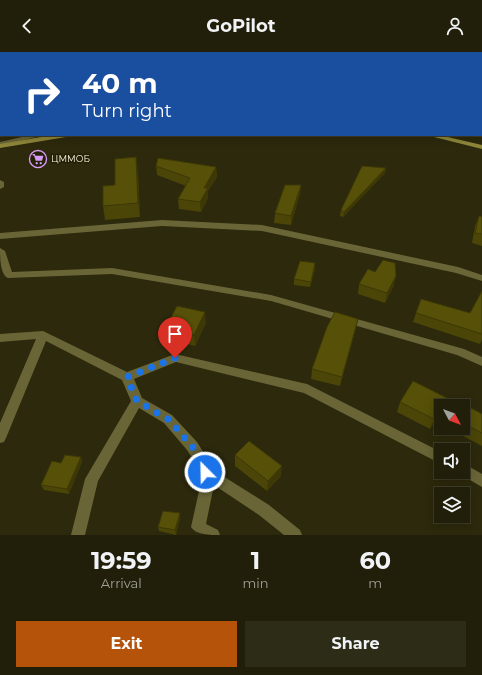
<!DOCTYPE html>
<meta charset="utf-8">
<style>
body{margin:0;font-family:Montserrat,sans-serif;background:#2d2c17;color:#f1f3f6;height:100vh;display:flex;flex-direction:column;font-size:15px;white-space:nowrap}
*{box-sizing:border-box;margin:0}
p{font-size:13px;color:#a2a29c}
.icon{flex:none;width:22px;height:22px;fill:none;stroke:currentColor;stroke-width:2;stroke-linecap:round;stroke-linejoin:round}
.map{position:relative;height:483px;overflow:hidden}
.details{display:flex;flex-direction:column;background:#211f09;flex:1}
.details>*{flex:none}
.top-card{position:absolute;left:0px;top:0px;width:482px;height:84px;box-shadow:0 2px 10px #0003,0 0 0 1px #3e3d2a;background:#1a4fa0;color:#fff;overflow:hidden}
.needle{width:26px;rotate:131deg}
.buttons{position:absolute;left:434px;top:347px;display:grid;gap:8px}
.buttons a{display:grid;place-items:center;width:36px;height:36px;border-radius:0px;background:#211f09;box-shadow:0 2px 10px #0003,0 0 0 1px #3e3d2a;font-size:20px}
.pin{position:absolute;display:grid;place-items:center;width:34px;height:34px;color:#fff;margin:-41px -17px;border-radius:50% 50% 50% 0;rotate:-45deg;box-shadow:0 0 4px #0007}
.pin .icon{rotate:45deg}
.me{position:absolute;width:44px;margin:-22px;rotate:337deg;stroke-linejoin:round;filter:drop-shadow(0 0 3px #0008)}
.turn{display:flex;align-items:center;gap:14px;height:84px;padding:0 16px;font-size:18px}
.turn .icon{width:52px;height:52px;stroke-width:2.5}
.turn b{display:block;font-size:28px;line-height:34px}
.eta{display:flex;justify-content:space-evenly;align-items:center;height:68px;text-align:center}
.eta b{font-size:24px;font-weight:700;line-height:28px}
.button{display:flex;gap:8px;margin-top:auto;padding:8px 16px}
.button a{flex:1;height:46px;border-radius:0px;background:#b45309;color:#fff;font-size:16px;font-weight:700;line-height:46px;text-align:center}
.button a+a{background:#2d2c17;color:#f1f3f6}
header{display:flex;justify-content:space-between;align-items:center;height:52px;padding:0 16px;background:#211f09;font-size:18px;font-weight:700}
.map>svg:first-child{display:block}
</style>
<header><svg class="icon" aria-label="back" viewBox="0 0 24 24"><path d="M15 5l-7 7 7 7"/></svg>GoPilot<svg class="icon" aria-label="person" viewBox="0 0 24 24"><circle cx="12" cy="8" r="4"/><path d="M4 21q1-7 8-7t8 7"/></svg></header>
<div class="map">
<svg width="482" height="483" viewBox="0 0 482 483">
<rect width="100%" height="100%" fill="#2c290c"/>
<g fill="none" stroke-linecap="round" stroke-linejoin="round">
<g fill="#696537" fill-rule="evenodd">
<path d="M273 0H281L282 1H274Z"/>
<path d="M452 0H463L451 1Z"/>
<rect x="0" y="2" width="1" height="4"/>
<rect x="0" y="49" width="1" height="4"/>
<path d="M31 83H44L0 94V90Z"/>
<path d="M0 128 4 130V135L0 137Z"/>
<path d="M162 168 262 173 458 215 482 223V229L456 221 262 179 162 174 0 187V181Z"/>
<path d="M0 196 5 199 12 220 112 216 271 243 464 297 482 305V314L457 303 271 249 112 222 8 226C0 223 0 205 0 196Z"/>
<path d="M43 279 127 320 175 302 307 332 441 400V412L304 341 176 310 134 327 142 346 172 363 197 390 207 406 210 416 269 453 300 478 302 483H284L259 463 214 433 206 472 218 478 220 483C210 483 196 483 191 475L201 430 196 412 187 398 164 371 139 356 98 429 85 483H71L85 427 131 349 122 328 46 289 6 386 4 390 0 391V371L36 287 0 290V282Z"/>
<path d="M463 411 482 422V435L458 421V420H463Z"/>
</g>
<g fill="#8e8639" fill-rule="evenodd">
<path d="M53 83H70L66 85 0 96V92Z"/>
<path d="M426 83H439L482 93V97Z"/>
</g>
</g>
<g fill="#4b4508">
<path d="M156 114 216 115 217 125 208 139V146L201 160 179 157 178 147 186 134 157 123Z"/>
<path d="M386 116 385 121 343 165 340 164 341 158Z"/>
<path d="M138 119 140 165 105 168 103 154 115 133Z"/>
<path d="M301 133 300 142 291 173 274 171 275 161Z"/>
<path d="M479 164 482 165V194L472 191 475 174Z"/>
<path d="M315 211V217L310 235 294 233V227Z"/>
<path d="M359 232 394 233 385 251 358 242Z"/>
<path d="M482 239V287L480 292 413 270 416 261H470Z"/>
<path d="M358 267 356 276 340 334 311 327 312 317Z"/>
<path d="M206 271 195 294 166 287 165 277Z"/>
<path d="M453 349 482 362V394L448 376H463V354H441V372L435 369 430 377 397 360 400 350Z"/>
<path d="M235 403 281 424 267 439 235 414Z"/>
<path d="M81 405 82 410 69 442 44 438 41 433 61 411Z"/>
<path d="M180 461V466L176 483 159 479 158 475Z"/>
</g>
<g fill="#3d3806">
<path d="M136 105 138 119 140 165 138 151Z"/>
<path d="M216 115 217 125 208 139V146L201 160 200 150 204 136Z"/>
<path d="M386 116 385 121 343 165 344 160Z"/>
<path d="M301 133 300 142 291 173V164Z"/>
<path d="M315 211V217L310 235 311 230Z"/>
<path d="M396 224 394 233 385 251 387 241Z"/>
<path d="M205 260 206 271 195 294 194 283Z"/>
<path d="M358 267 356 276 340 334 342 325Z"/>
<path d="M439 358 435 369 430 377 434 367Z"/>
<path d="M81 405 82 410 69 442 67 437Z"/>
<path d="M282 414 281 424 267 439 268 429Z"/>
<path d="M180 461V466L176 483 175 478Z"/>
</g>
<g fill="#575009" stroke="#3d3806">
<rect x="24" y="0" width="20" height="1"/>
<path d="M136 105 138 151 103 154V134L115 133V107Z"/>
<path d="M158 106 216 115 204 136H208L200 150 178 147 190 126 156 114Z"/>
<path d="M362 114 386 116 344 160 341 158Z"/>
<path d="M285 133H301L291 164 275 161Z"/>
<path d="M479 164 482 165V182L475 181Z"/>
<path d="M383 208 395 211 396 224 387 241 359 232 368 217 375 220Z"/>
<path d="M300 209 315 211 311 230 294 227Z"/>
<path d="M482 239V282L416 261 421 247 470 261Z"/>
<path d="M177 254 205 260 194 283 165 277Z"/>
<path d="M335 260 358 267 342 325 312 317 327 275Z"/>
<path d="M413 329 453 349 454 347 482 362V381L463 371V354H441V360L439 358 434 367 400 350Z"/>
<path d="M249 389 282 414 268 429 235 403Z"/>
<path d="M65 403 81 405 67 437 41 433 52 409 61 411Z"/>
<path d="M163 459 180 461 175 478 158 475Z"/>
</g>
<g fill="none" stroke-linecap="round" stroke-linejoin="round">
<path stroke="#1a73e8" stroke-width="7" stroke-dasharray="0 12.6" d="M175 306 127 325 137 349 168 367 192 394 202 410 205 420"/>
</g>
<defs>
<g id="supermarket-ring" transform="scale(0.9)"><circle r="9.5" fill="#232003" stroke="#d89bf8" stroke-width="1.5"/><path d="M-6-5.5h2.5l.6 2H6L4.5 2H-2.5L-4.4-4H-6ZM-1.5 3.2a1.3 1.3 0 1 0 .1 0ZM3 3.2a1.3 1.3 0 1 0 .1 0Z" fill="#d89bf8"/></g>
</defs>
<g fill-rule="evenodd">
<use href="#supermarket-ring" x="38" y="107"/>
</g>
<g text-anchor="middle" stroke-width="3" stroke-linejoin="round" paint-order="stroke">
<g font-size="9" fill="#f7f5e4" stroke="#232003" text-anchor="start">
<text x="51" y="110">ЦММОБ</text>
</g>
</g>
</svg>
<div class="buttons">
<a><svg class="needle" viewBox="-14 -14 28 28"><path d="M0-13l5 13h-10z" fill="#e53935"/><path d="M0 13l5-13h-10z" fill="#a2a29c"/></svg></a>
<a><svg class="icon" aria-label="sound" viewBox="0 0 24 24"><path d="M4 9h4l5-4v14l-5-4H4zM17 9q2 3 0 6"/></svg></a>
<a><svg class="icon" aria-label="layers" viewBox="0 0 24 24"><path d="M12 4l9 5-9 5-9-5zM3 14l9 5 9-5"/></svg></a>
</div>
<div class="pin" style="left:175px;top:306px;background:#d93025"><svg class="icon" aria-label="arrive" viewBox="0 0 24 24"><path d="M6 21V4h12l-3 4 3 4H6"/></svg></div>
<svg class="me" style="left:205px;top:420px" viewBox="-20 -20 40 40"><circle r="17" fill="#1a73e8" stroke="#fff" stroke-width="3"/><path d="M0-11L8 9 0 5-8 9z" fill="#fff"/></svg>
<div class="top-card">
<div class="turn"><svg class="icon" aria-label="right" viewBox="0 0 24 24"><path d="M7 20v-9h11M14 6l5 5-5 5"/></svg><div><b>40 m</b>Turn right</div></div>
</div>
</div>
<section class="details">
<div class="eta">
<div><b>19:59</b><p>Arrival</p></div>
<div><b>1</b><p>min</p></div>
<div><b>60</b><p>m</p></div>
</div>
<div class="button"><a>Exit</a><a>Share</a></div>
</section>
